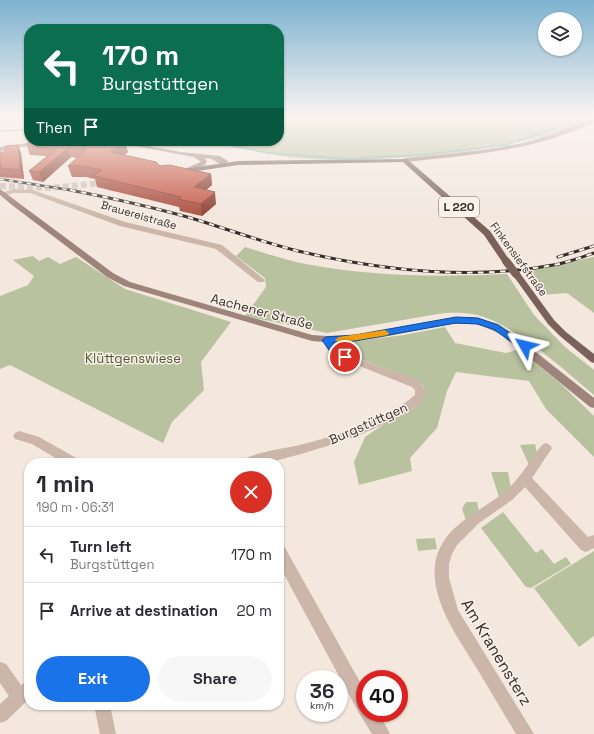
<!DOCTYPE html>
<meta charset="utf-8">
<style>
body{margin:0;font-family:"Space Grotesk",sans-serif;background:#f7f7f7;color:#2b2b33;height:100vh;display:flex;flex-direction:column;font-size:15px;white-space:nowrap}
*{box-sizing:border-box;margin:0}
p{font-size:13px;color:#7c7c81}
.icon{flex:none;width:22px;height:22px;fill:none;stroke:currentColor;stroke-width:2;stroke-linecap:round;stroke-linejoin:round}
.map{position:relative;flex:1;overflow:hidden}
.drawer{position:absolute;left:24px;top:458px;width:260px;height:252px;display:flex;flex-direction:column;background:#fff;border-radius:16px;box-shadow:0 1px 3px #0004}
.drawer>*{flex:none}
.guide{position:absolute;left:24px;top:24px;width:260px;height:122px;border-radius:16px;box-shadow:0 1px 3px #0004;background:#0b6e4f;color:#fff;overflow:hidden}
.fabs{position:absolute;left:538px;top:12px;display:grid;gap:8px}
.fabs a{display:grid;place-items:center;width:44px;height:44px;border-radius:50%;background:#fff;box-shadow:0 1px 3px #0004;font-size:20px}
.speed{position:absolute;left:296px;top:670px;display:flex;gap:8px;font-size:20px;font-weight:700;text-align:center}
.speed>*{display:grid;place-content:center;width:52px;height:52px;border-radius:50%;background:#fff;box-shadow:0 1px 3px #0004;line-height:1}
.speed small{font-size:10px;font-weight:400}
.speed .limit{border:6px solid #d22;background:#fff;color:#111}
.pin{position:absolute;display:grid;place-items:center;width:34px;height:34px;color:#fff;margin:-17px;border:2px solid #fff;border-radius:50%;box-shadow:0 1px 4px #0007}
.me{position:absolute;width:44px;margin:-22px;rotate:307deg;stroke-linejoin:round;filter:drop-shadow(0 0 3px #0008)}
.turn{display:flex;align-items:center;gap:14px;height:84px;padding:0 12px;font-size:18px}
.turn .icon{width:52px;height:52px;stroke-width:2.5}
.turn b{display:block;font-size:28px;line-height:34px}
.then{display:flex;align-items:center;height:38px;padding:0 12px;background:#0003;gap:8px;font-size:15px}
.round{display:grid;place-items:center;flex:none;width:42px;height:42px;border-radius:21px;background:#f7f7f7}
.summary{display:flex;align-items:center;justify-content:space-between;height:68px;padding:0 12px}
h1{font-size:24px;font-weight:700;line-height:30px}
.button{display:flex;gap:8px;margin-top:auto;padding:8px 12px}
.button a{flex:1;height:46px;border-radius:24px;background:#1a73e8;color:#fff;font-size:16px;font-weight:700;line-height:46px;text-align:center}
.button a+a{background:#f7f7f7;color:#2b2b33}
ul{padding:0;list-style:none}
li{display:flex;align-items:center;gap:12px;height:56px;padding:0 12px;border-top:1px solid #e1e1e2}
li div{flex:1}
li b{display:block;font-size:15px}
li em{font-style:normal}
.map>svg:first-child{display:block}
</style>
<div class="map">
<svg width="594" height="734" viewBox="0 0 594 734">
<rect width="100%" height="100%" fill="#f3e7de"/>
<g fill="#b9c29e">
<path d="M279 117H594C578 129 542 137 523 141 475 152 427 157 378 159 346 160 313 161 281 156 253 151 224 145 195 141H279Z"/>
<path d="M245 247C265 253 285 260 306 264 373 277 440 277 507 274L534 315 565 347 594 370V395C563 369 522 331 484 317 470 312 453 312 438 314L327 333 245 316 266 287 265 278 236 256Z"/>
<path d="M33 256 39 261 48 257 60 264 76 257 125 289 231 322 201 362 204 390 172 422 163 443 10 365 0 369V296L28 285 34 276 13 260Z"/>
<path d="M594 257V313L567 293 540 295 525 271Z"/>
<path d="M445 327 455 343 506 353 519 349 561 384 594 416V457L546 409 529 381 456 372 447 391 437 428 410 458 412 471 359 485 354 462 365 437 392 419 414 408 422 400 424 387 418 381 339 351 341 343 404 335Z"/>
<path d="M535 444 537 452 529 465 520 445Z"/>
<path d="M491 472H508L511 489 499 497Z"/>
<path d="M466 502H477L479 512 466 520 462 509Z"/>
<path d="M503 512 536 553 542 549 554 564 566 557 571 564 531 588 526 587 481 528Z"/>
<path d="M435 538 437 549 418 551 416 539Z"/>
<path d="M594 551V636L579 647 534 588Z"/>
</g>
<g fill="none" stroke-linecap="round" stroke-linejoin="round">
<g stroke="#7db0ad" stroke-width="1.5">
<path d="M0 131 29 130"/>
<path d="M198 141 225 144 268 153 348 159 430 154 506 145 587 117"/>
</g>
<path stroke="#cec2ba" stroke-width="6" stroke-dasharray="6 3" stroke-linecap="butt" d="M0 186 50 188 110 182"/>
<g fill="#cbb6a9" fill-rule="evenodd">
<path d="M14 189 33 190 125 222 222 245 265 280 264 282H258L216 249 120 226 30 193H14L3 196 0 195 1 193Z"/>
<path d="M326 337 329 338 337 349 348 355 420 381 426 392C424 420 291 459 264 463 257 464 249 463 242 463L244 459C261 451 282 449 300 445 333 437 389 418 415 395V390L412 387 342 359 331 353 321 340Z"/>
<path d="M19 431 39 437 78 459 80 463H64L32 444 15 439 13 436 15 433Z"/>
<path d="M546 443 550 445 552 448 532 478 588 537 594 535V548L586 552 581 550 525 487 512 500 479 523 457 545 452 554 449 564V578L458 610 534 734H516C503 712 489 689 476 667 453 630 413 576 449 534 466 515 488 506 507 490 521 477 530 460 542 445Z"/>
<path d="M279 544 284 546 365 691V713H379L390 734H372L359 713 279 565Z"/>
<path d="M0 662 6 664 21 685 29 680V699L6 721 0 723V704L9 696 0 683Z"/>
<path d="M94 705H110L116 734H100Z"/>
</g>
<g fill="#9f847b" fill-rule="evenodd">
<path d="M594 119V123C571 132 548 141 524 146 485 154 445 158 405 162L402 160 405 158C446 154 487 151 527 142 550 136 571 126 594 119Z"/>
<path d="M41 141H55L0 151V147Z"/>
<path d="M108 141H120L181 152 220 156 228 161 223 166 212 159 204 158 207 161 205 165 186 172 183 170 184 169 201 162 194 157Z"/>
<path d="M0 189 113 273 130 282 312 335 327 336 356 335 452 318 471 317 481 319 498 324 513 334 594 398V408L590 407 499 333 477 324H452C405 331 360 346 312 341L124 286 107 277 12 205 0 195Z"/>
</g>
<g fill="#7a625a" fill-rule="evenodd">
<path d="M407 159 490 231 510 261 509 263H503L484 235 403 162 238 165 177 174 174 172 177 170 238 161Z"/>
<path d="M513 272H519L554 320 566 332 594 354V363L591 362 560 336 548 324 512 274Z"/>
</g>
<g stroke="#382d29" stroke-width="2.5">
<path id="rail-far1" d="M0 179 76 191"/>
</g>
<g stroke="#382d29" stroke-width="3">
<g id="rail">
<path d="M70 190C111 198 152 207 191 218 227 229 262 242 298 251 383 271 473 281 559 264 571 261 583 257 594 253"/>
<path d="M558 257 594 246"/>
</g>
</g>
<use href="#rail-far1" stroke="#faf1ea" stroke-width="1.5" stroke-dasharray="4.5" stroke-linecap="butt"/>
<use href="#rail" stroke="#faf1ea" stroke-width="2" stroke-dasharray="5.5" stroke-linecap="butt"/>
<path stroke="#7a625a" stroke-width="8" d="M506 261 516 274"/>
</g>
<g fill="#aa4e3f">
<path d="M27 143 128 152 124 155 160 166 211 174 212 185 206 190 216 204 202 216 180 211 179 207 97 187 95 179 86 177H72L68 166 77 158 71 157 43 182 33 180 29 171 47 156 30 155 27 146Z"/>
<path d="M18 145 21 153 24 179 0 177V152H5Z"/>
</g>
<g fill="#8b4033">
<path d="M88 141H94L87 149 83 148Z"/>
<path d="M125 141 128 152 113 163 110 152Z"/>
<path d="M18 145 21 153 24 179 20 170Z"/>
<path d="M68 148 71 157 43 182 39 172Z"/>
<path d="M211 174 212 185 196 199 194 187Z"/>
<path d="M215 192 216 204 202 216 201 204Z"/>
</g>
<g fill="#c65b49" stroke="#8b4033">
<path d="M44 141H88L84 147 82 148V150L68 148 39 172 29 171 57 149 27 146V143Z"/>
<path d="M92 141H125L110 152 156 162 160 166 169 165 211 174 194 187 215 192 201 204 178 199 181 197 94 176 102 170 82 166H68L87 149 82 148Z"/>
<path d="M18 145 20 170 0 168V152H5V146Z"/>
</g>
<linearGradient id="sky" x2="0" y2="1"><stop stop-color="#7db2d0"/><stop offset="0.53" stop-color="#faf4f0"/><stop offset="1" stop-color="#faf4f0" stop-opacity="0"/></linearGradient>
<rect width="594" height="220" fill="url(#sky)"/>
<path fill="#1a73e8" stroke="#114b97" d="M456 317 478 318 498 325 529 346 528 349H522L493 329 477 324 456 323 355 341 333 343C337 349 345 351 350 357L348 359 345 360 331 353 322 340 326 337 355 335Z"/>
<path fill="#f59e0b" d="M385 330 389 333 388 335 339 343 335 340 339 337Z"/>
<g text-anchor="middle" stroke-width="3" stroke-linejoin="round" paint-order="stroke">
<g font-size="11" fill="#382d29" stroke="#faf1ea">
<text transform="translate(139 215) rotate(16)" y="4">Brauereistraße</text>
<text transform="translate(519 259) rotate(54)" y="4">Finkensiefstraße</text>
</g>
<rect fill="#faf1ea" stroke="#726863" stroke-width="1" x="439" y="197" width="40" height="20" rx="3"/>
<g font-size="12" font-weight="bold" fill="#382d29">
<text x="459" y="211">L 220</text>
</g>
<g font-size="13" fill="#382d29" stroke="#faf1ea">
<text transform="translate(262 311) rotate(15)" y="5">Aachener Straße</text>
<text transform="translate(368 423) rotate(-24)" y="5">Burgstüttgen</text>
</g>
<g font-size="13" fill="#4b572d" stroke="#faf1ea">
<text x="133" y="363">Klüttgenswiese</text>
</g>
<g font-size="16" fill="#382d29" stroke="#faf1ea">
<text transform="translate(497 652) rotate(59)" y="6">Am Kranensterz</text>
</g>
</g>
</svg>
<div class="fabs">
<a><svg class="icon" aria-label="layers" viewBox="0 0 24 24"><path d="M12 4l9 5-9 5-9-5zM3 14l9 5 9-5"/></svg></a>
</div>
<div class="speed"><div>36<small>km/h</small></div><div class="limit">40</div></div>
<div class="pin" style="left:345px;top:357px;background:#d93025"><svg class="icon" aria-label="arrive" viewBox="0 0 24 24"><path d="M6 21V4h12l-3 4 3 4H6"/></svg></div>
<svg class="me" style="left:525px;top:346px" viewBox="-20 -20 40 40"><path d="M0-17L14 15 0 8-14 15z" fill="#1a73e8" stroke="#fff" stroke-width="4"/></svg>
<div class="guide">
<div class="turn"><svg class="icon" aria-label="left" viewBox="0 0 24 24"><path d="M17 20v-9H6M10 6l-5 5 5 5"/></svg><div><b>170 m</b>Burgstüttgen</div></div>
<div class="then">Then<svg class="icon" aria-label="arrive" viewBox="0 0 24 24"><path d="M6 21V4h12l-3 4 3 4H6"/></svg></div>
</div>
<section class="drawer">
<div class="summary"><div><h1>1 min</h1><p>190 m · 06:31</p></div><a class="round" style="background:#d93025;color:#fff"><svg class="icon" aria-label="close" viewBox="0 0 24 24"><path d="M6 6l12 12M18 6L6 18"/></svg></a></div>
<ul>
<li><svg class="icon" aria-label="left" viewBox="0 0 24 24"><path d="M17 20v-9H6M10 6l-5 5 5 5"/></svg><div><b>Turn left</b><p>Burgstüttgen</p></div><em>170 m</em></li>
<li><svg class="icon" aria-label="arrive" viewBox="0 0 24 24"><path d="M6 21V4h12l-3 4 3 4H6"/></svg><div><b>Arrive at destination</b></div><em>20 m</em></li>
</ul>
<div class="button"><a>Exit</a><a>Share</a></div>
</section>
</div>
